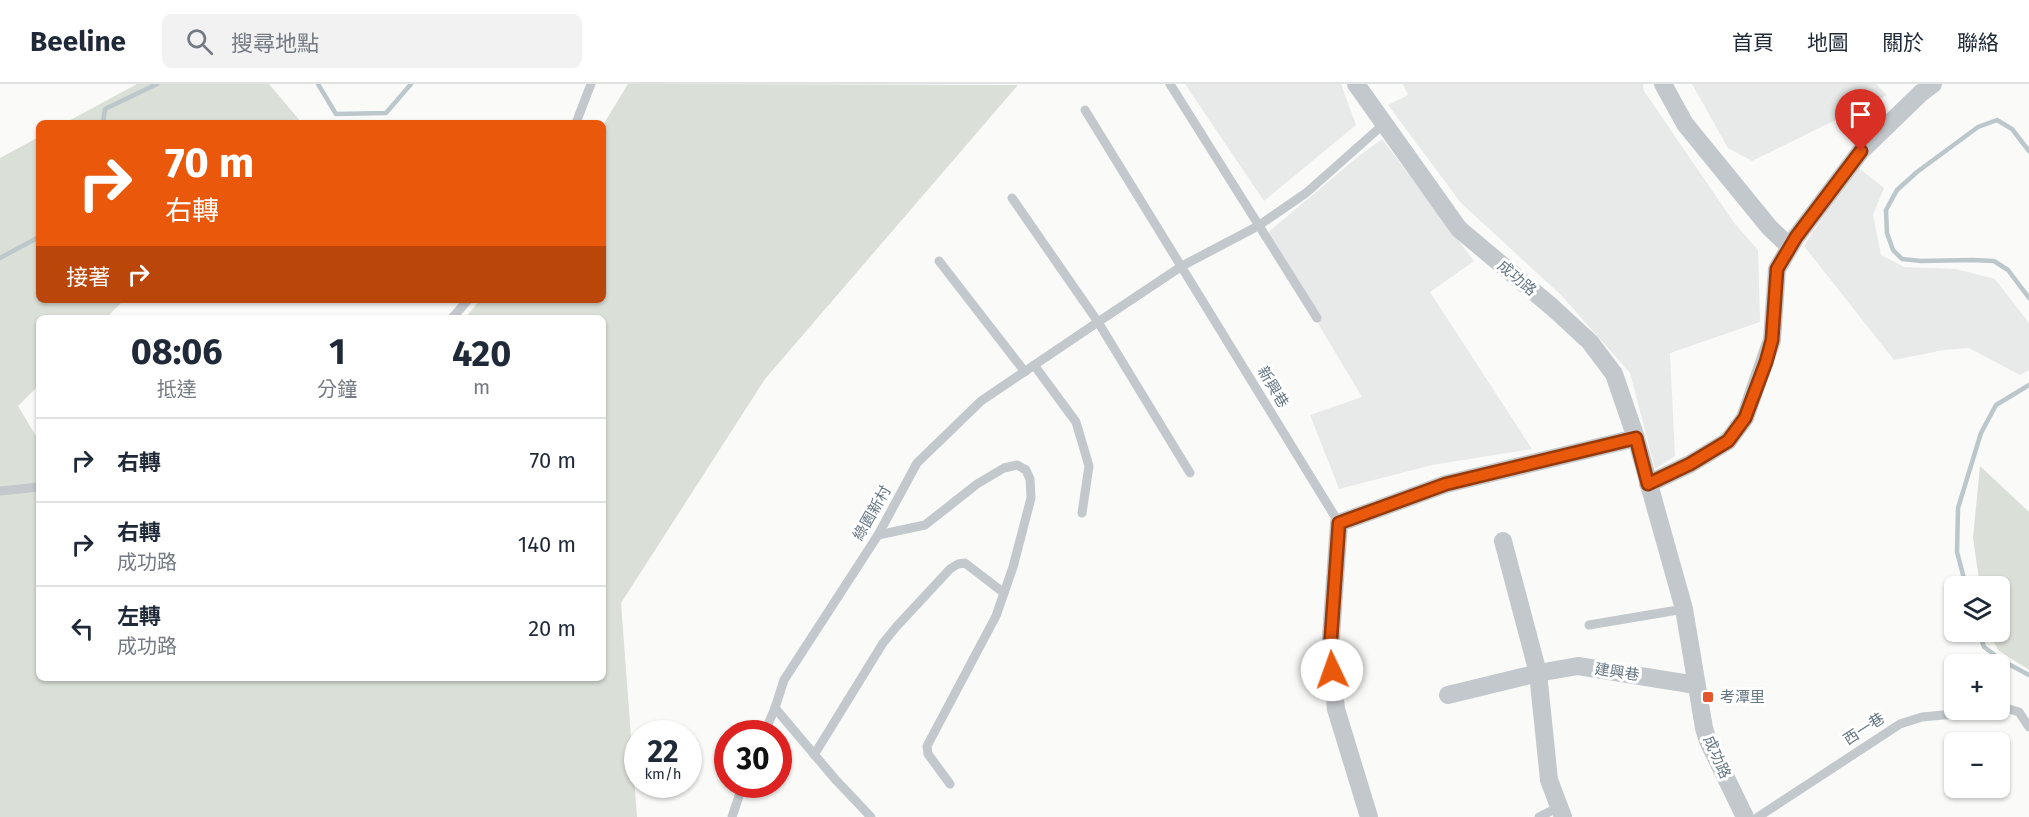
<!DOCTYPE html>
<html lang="zh-TW">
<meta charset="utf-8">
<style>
body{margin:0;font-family:"Fira Sans","Noto Sans TC",sans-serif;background:#f2f2f3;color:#1f2937;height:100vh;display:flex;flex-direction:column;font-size:22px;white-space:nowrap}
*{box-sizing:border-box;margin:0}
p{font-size:20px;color:#747a83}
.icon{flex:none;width:33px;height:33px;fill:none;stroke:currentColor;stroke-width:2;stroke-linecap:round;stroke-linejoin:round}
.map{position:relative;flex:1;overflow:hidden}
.panel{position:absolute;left:36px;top:231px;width:570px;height:366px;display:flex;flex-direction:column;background:#fff;border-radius:9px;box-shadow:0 2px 4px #0004}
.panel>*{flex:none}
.guide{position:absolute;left:36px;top:36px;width:570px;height:183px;border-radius:9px;box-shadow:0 2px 4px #0004;background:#ea580c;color:#fff;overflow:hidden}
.controls{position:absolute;left:1944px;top:492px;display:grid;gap:12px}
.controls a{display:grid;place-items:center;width:66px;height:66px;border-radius:9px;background:#fff;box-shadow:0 2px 4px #0004;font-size:30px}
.speed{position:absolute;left:624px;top:636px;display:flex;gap:12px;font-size:30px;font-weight:700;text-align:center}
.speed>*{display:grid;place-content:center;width:78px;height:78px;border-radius:50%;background:#fff;box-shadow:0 2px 4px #0004;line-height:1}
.speed small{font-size:15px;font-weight:400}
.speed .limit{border:9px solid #d22;background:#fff;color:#111}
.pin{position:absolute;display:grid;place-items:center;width:51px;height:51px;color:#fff;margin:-62px -26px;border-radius:50% 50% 50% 0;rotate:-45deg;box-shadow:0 0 6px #0007}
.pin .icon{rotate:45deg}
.me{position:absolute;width:66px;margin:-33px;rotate:357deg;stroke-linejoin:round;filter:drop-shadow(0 0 4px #0008)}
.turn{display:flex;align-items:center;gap:21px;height:126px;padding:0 30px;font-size:27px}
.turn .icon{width:78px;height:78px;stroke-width:2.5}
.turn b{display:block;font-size:42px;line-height:51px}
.then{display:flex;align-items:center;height:57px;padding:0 30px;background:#0003;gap:12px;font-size:22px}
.eta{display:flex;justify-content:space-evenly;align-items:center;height:102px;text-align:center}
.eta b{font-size:36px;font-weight:700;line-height:42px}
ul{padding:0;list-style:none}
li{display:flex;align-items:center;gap:18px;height:84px;padding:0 30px;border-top:2px solid #e0e1e3}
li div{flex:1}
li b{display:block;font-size:22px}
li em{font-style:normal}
header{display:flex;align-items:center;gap:36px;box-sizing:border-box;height:84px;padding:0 30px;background:#fff;border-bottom:2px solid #e0e1e3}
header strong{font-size:28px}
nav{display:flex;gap:33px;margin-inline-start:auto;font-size:21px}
.search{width:420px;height:54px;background:#f2f2f3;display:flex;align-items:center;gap:15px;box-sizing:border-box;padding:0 21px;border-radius:9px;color:#747a83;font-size:22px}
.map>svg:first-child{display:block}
</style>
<header>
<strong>Beeline</strong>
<div class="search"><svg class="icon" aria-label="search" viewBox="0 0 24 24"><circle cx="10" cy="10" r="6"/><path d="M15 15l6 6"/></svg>搜尋地點</div>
<nav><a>首頁</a><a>地圖</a><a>關於</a><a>聯絡</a></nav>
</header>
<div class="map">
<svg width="2029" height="733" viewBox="0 0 2029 733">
<rect width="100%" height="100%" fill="#fafaf8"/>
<g fill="#e8e9e9">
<path d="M1185 0H1341L1356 41 1264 117Z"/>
<path d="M1403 0H1643L1644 7 1735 140 1758 166 1760 238 1670 269 1675 372 1655 385 1630 289 1561 211 1461 119 1388 21 1408 11Z"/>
<path d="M1692 0H1876L1887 11 1752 77 1728 64Z"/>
<path d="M1382 55 1474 177 1430 208 1532 365 1432 381 1339 405 1310 331 1362 313 1265 151 1360 71Z"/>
<path d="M1856 82 1884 104 1873 131 1881 171 1904 183 1956 185 1995 195 2029 239V286L2020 291 1969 264 1944 266 1894 276 1804 162Z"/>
</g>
<g fill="#dadfd7">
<path d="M137 0H269L301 38 65 39Z"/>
<path d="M628 0 1018 1 765 295 621 519 637 733H0V74L39 53V216H124L106 234H39V301L18 322 39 357V594H603V234H465L480 216H603V41Z"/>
<path d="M1980 382 2029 428V586L1998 566 1989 548H2000V502H1980L1973 454Z"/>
</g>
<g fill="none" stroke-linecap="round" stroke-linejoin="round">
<g stroke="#bbc7cb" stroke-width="4.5">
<path d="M318 0 336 30 386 29 411 0"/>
<path d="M103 39 105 25 157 0"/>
<path d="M2029 67 2012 45 1997 36 1978 43 1917 88 1897 106 1886 126 1887 149 1893 166 1902 175 1921 177 1972 176 1994 177 2008 186 2029 214"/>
<path d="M0 174 39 153"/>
<path d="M1966 502 1957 468 1958 424 1981 349 1996 321 2029 301"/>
<path d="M1979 548 1984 563 2003 577 2029 591"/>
</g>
<g stroke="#c3c8cc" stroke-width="9">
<path d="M1170 0 1317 234"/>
<path d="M1085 26 1339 439"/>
<path d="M576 39 591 0"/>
<path d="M1012 114 1098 238 1190 389"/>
<path d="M939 177 1025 288"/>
<path d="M452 234 468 216"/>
<path d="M1034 281 1076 338 1089 382 1082 429"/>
<path d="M0 407 39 403"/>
<path d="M878 451 925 441 977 400 1004 384 1017 381 1026 386 1030 395 1031 414 1013 483 996 532 927 662 928 670 950 700"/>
<path d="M1589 541 1684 525"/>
<path d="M775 624 835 695 871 733"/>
<path d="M764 650 775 624 784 596 878 451 917 379 947 350 981 317 1098 238 1182 182 1258 142 1306 109 1385 39"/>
<path d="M814 671 883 559 897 542 950 485 958 480 965 479 1004 509"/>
<path d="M732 733 743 700"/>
<path d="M1539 733 1559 723"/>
<path d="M1758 733 1900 640 1922 633 2009 625 2019 628 2029 643"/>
</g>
<g stroke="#c3c8cc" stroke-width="18">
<path d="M1356 0 1459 145 1552 223 1590 258 1614 290 1636 354 1684 525 1704 644 1708 657 1745 733"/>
<path d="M1663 0 1685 40 1769 143 1790 163"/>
<path d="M1648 400 1690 380 1728 357 1745 334 1772 256 1777 185 1796 153 1861 67 1921 9 1933 0"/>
<path d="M1503 457 1538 589 1549 696 1563 733"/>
<path d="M1448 611 1538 589 1578 582 1696 601"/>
<path d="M1369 733 1336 625 1330 567 1339 439 1446 400 1636 354"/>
</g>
</g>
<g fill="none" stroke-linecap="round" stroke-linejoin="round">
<g stroke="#983908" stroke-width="15">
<path id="route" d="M1332 586 1330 567 1339 439 1446 400 1636 354 1648 400 1690 380 1728 357 1745 334 1766 278 1772 256 1777 185 1796 153 1861 67"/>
</g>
<use href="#route" stroke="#ea580c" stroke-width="10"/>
</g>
<rect fill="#e4572e" stroke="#fff" stroke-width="2" x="1702" y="607" width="12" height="12" rx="3"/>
<g text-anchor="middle" stroke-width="6" stroke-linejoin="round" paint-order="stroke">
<g font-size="15" fill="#657683" stroke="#fff">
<text transform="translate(1517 194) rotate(40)" y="5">成功路</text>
<text transform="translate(1273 303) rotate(59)" y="5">新興巷</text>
<text transform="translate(872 429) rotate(-60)" y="5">綠園新村</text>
<text transform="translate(1617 588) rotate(9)" y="5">建興巷</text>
<text transform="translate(1864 645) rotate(-33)" y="5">西一巷</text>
<text transform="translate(1717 673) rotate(66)" y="5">成功路</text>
</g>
<g font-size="15" fill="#657683" stroke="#fff" text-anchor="start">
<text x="1720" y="618">考潭里</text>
</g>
</g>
</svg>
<div class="controls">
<a><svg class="icon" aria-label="layers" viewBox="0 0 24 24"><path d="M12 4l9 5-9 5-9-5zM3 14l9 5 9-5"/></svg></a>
<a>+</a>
<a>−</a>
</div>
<div class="speed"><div>22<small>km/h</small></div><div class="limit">30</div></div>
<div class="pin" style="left:1861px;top:67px;background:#d93025"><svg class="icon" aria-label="arrive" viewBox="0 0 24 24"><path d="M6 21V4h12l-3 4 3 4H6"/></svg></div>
<svg class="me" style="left:1332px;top:586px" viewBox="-20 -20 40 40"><circle r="19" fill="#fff"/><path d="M0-13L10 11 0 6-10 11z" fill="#ea580c"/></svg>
<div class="guide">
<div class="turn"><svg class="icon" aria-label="right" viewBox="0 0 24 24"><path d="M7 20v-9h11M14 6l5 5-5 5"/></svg><div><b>70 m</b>右轉</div></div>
<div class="then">接著<svg class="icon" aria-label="right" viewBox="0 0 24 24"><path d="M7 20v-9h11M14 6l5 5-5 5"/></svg></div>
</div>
<section class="panel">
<div class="eta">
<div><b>08:06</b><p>抵達</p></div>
<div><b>1</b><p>分鐘</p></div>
<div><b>420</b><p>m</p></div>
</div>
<ul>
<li><svg class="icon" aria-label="right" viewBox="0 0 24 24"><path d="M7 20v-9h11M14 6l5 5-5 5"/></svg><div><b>右轉</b></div><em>70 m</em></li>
<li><svg class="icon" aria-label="right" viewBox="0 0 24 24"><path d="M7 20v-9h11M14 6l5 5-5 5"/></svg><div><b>右轉</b><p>成功路</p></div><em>140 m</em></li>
<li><svg class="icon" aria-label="left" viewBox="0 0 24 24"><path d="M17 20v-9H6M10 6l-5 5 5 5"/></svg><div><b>左轉</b><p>成功路</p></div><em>20 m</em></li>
</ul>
</section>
</div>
